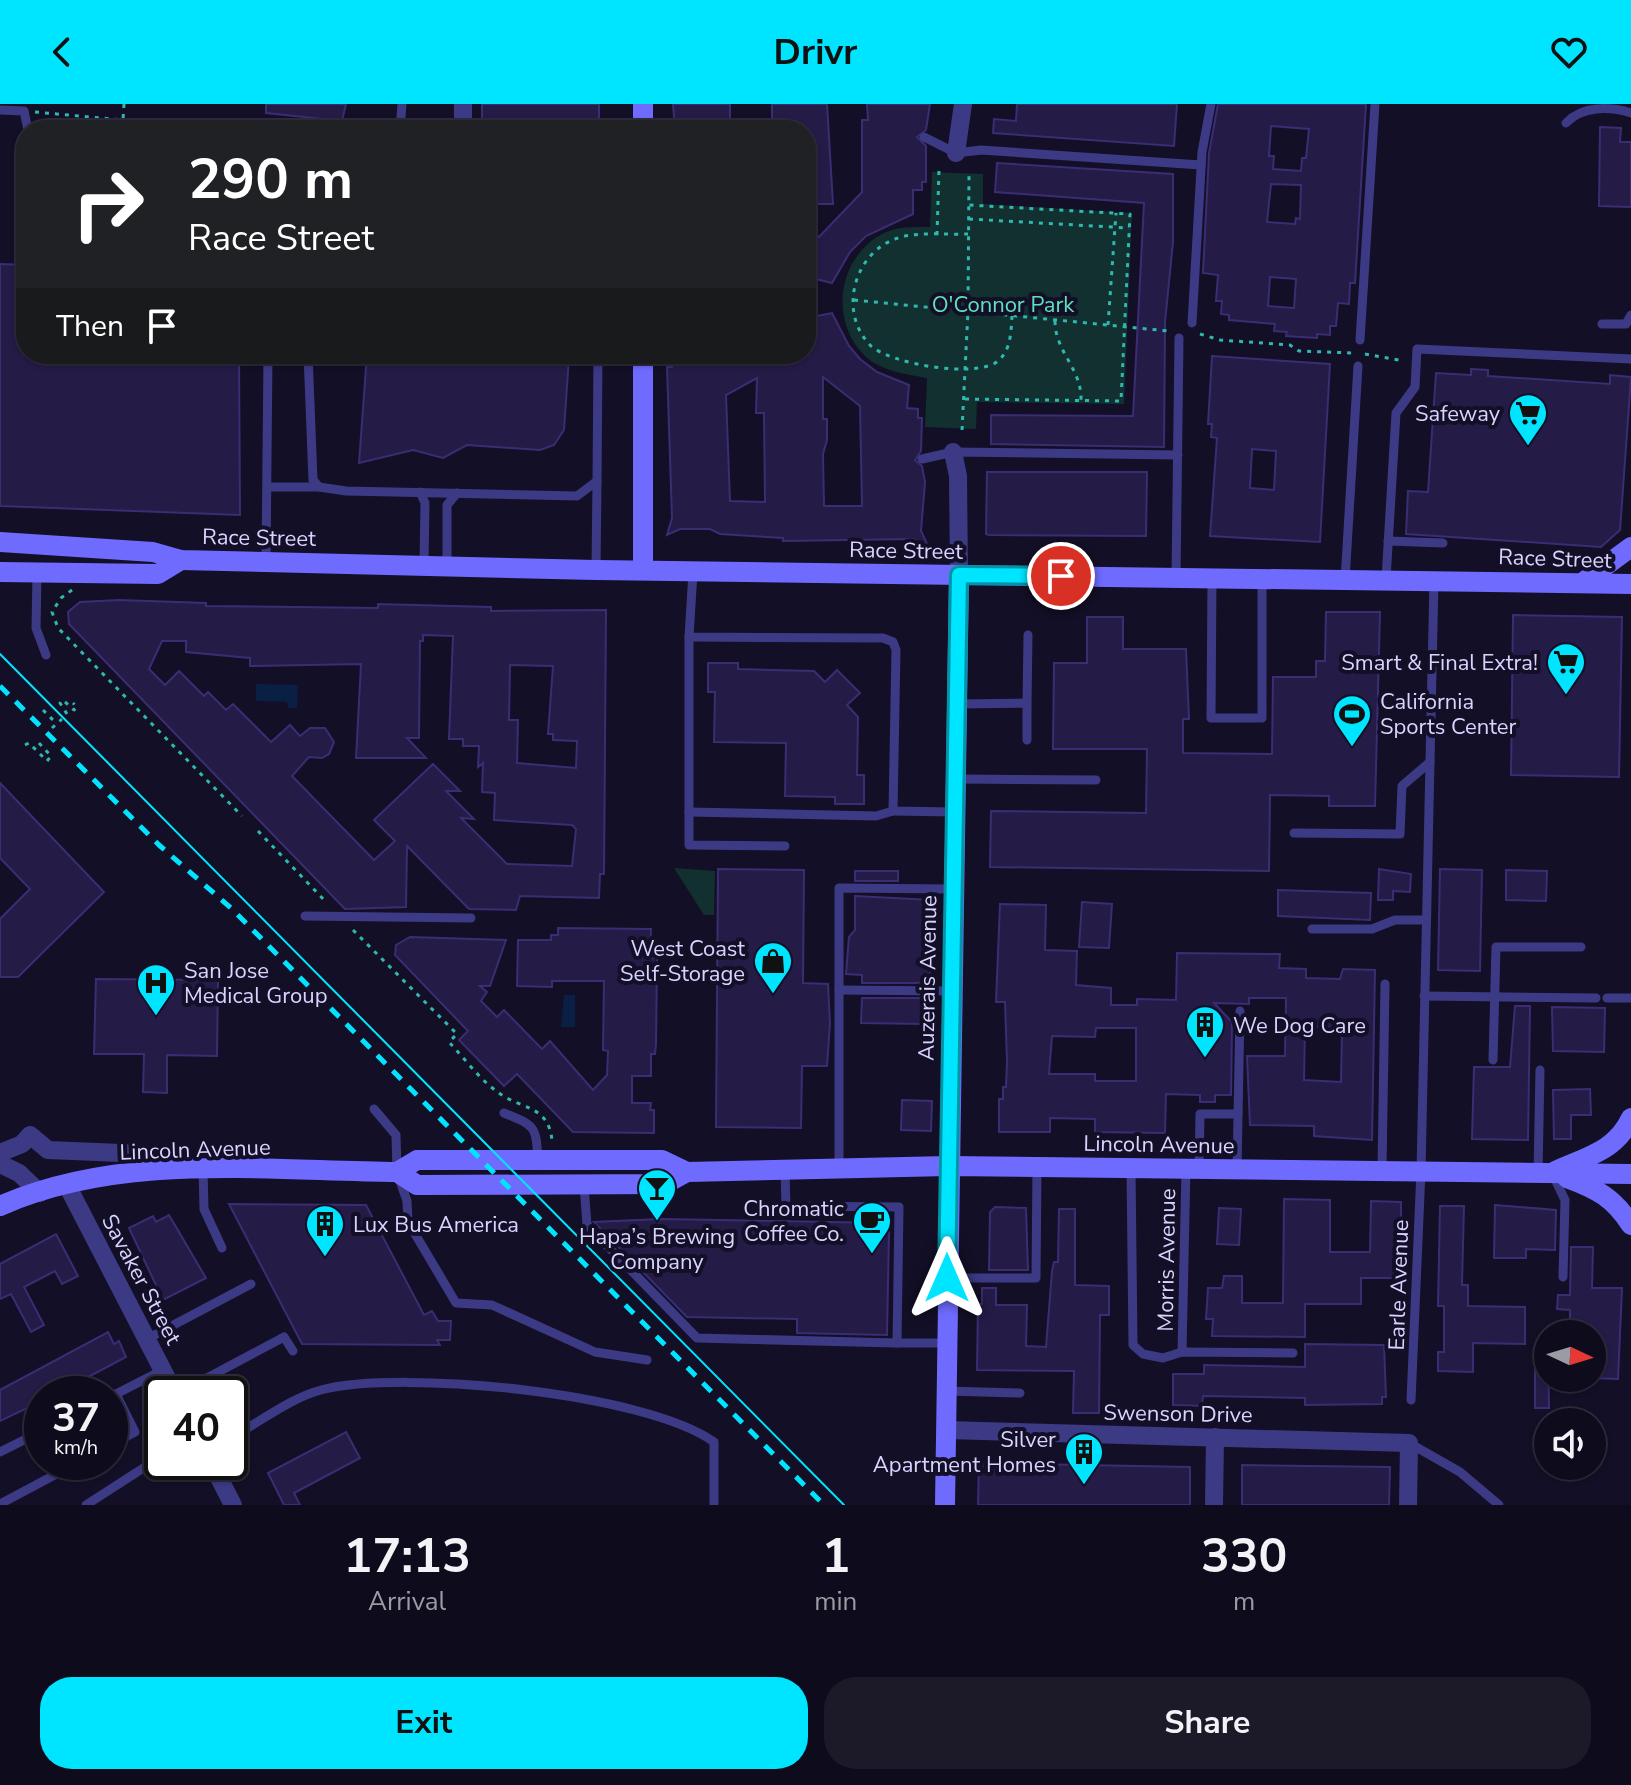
<!DOCTYPE html>
<meta charset="utf-8">
<style>
body{margin:0;font-family:"Nunito Sans",sans-serif;background:#1c1929;color:#f1f3f6;height:100vh;display:flex;flex-direction:column;font-size:30px;white-space:nowrap}
*{box-sizing:border-box;margin:0}
p{font-size:26px;color:#9b9ba3}
.icon{flex:none;width:44px;height:44px;fill:none;stroke:currentColor;stroke-width:2;stroke-linecap:round;stroke-linejoin:round}
.map{position:relative;height:1401px;overflow:hidden}
.details{display:flex;flex-direction:column;background:#0e0b1c;flex:1}
.details>*{flex:none}
.hud{position:absolute;left:16px;top:16px;width:800px;height:244px;border-radius:32px;box-shadow:0 2px 6px #0004,0 0 0 2px #2e2b3b;background:#202124;color:#fff;overflow:hidden}
.needle{width:52px;rotate:94deg}
.tools{position:absolute;left:1534px;top:1216px;display:grid;gap:16px}
.tools a{display:grid;place-items:center;width:72px;height:72px;border-radius:50%;background:#0e0b1c;box-shadow:0 2px 6px #0004,0 0 0 2px #2e2b3b;font-size:40px}
.speed{position:absolute;left:24px;top:1272px;display:flex;gap:16px;font-size:40px;font-weight:700;text-align:center}
.speed>*{display:grid;place-content:center;width:104px;height:104px;border-radius:50%;background:#0e0b1c;box-shadow:0 2px 6px #0004,0 0 0 2px #2e2b3b;line-height:1}
.speed small{font-size:20px;font-weight:400}
.speed .limit{border:4px solid #111;border-radius:12px;background:#fff;color:#111}
.pin{position:absolute;display:grid;place-items:center;width:68px;height:68px;color:#fff;margin:-34px;border:4px solid #fff;border-radius:50%;box-shadow:0 2px 8px #0007}
.me{position:absolute;width:88px;margin:-44px;rotate:0deg;stroke-linejoin:round;filter:drop-shadow(0 0 6px #0008)}
.turn{display:flex;align-items:center;gap:28px;height:168px;padding:0 40px;font-size:36px}
.turn .icon{width:104px;height:104px;stroke-width:2.5}
.turn b{display:block;font-size:56px;line-height:68px}
.then{display:flex;align-items:center;height:76px;padding:0 40px;background:#0003;gap:16px;font-size:30px}
.eta{display:flex;justify-content:space-evenly;align-items:center;height:136px;text-align:center}
.eta b{font-size:48px;font-weight:700;line-height:56px}
.cta{display:flex;gap:16px;margin-top:auto;padding:16px 40px}
.cta a{flex:1;height:92px;border-radius:32px;background:#00e5ff;color:#111;font-size:32px;font-weight:700;line-height:92px;text-align:center}
.cta a+a{background:#1c1929;color:#f1f3f6}
header{display:flex;justify-content:space-between;align-items:center;height:104px;padding:0 40px;background:#00e5ff;color:#111;font-size:36px;font-weight:700}
.map>svg:first-child{display:block}
</style>
<header><svg class="icon" aria-label="back" viewBox="0 0 24 24"><path d="M15 5l-7 7 7 7"/></svg>Drivr<svg class="icon" aria-label="heart" viewBox="0 0 24 24"><path d="M12 20l-8-8c-3-5 5-10 8-4 3-6 11-1 8 4z"/></svg></header>
<div class="map">
<svg width="1631" height="1401" viewBox="0 0 1631 1401">
<rect width="100%" height="100%" fill="#130f26"/>
<g fill="#12302f">
<path d="M932 68 983 70V100L1132 109 1124 300 977 298 976 325 925 323 927 274C905 270 880 267 864 251 829 215 838 154 882 130 896 122 915 123 930 123Z"/>
<path d="M674 764 715 767 714 811H704Z"/>
</g>
<g fill="#0a1f44">
<path d="M256 580 298 581 297 604H288L287 598 256 597Z"/>
<path d="M564 891H575V923H561Z"/>
</g>
<g fill="#241b47" stroke="#3b2d73" stroke-width="2" fill-rule="evenodd">
<path d="M266 0H346L342 17 266 9Z"/>
<path d="M482 0H599V17H533V26H482Z"/>
<path d="M673 0H730V26H675Z"/>
<path d="M772 0H827L833 100H806V26H772Z"/>
<path d="M867 0H930L926 26 917 33 926 42V78H922V86H913V110L866 132 850 148 832 179 808 173 811 144 806 142V126L819 133 862 88V16H868Z"/>
<path d="M1017 0H1177L1174 42 993 29 994 15 1016 17Z"/>
<path d="M1218 0H1366L1355 179H1350L1349 200 1338 199 1336 222H1330V231L1317 230V234L1286 232 1287 228 1274 227 1275 220 1229 216V211L1221 210 1222 197H1216L1218 171 1203 169 1209 49ZM1271 22 1309 25 1306 54H1302L1301 67 1273 65 1274 52H1269ZM1271 80 1301 81 1300 115 1296 114 1295 120 1267 118ZM1270 173 1296 175 1294 204 1268 202Z"/>
<path d="M1600 23 1621 24 1620 38H1631V103L1599 102Z"/>
<path d="M997 59 1173 70V138L1165 218 1164 343 991 340V311L1133 312 1144 99 995 88Z"/>
<path d="M0 160 26 161V250H239L240 411 0 402Z"/>
<path d="M832 209 849 242 860 255 877 268 909 281 907 304 918 305V314H922L921 347 915 356 922 362 925 378 921 427 929 444 913 435 783 437V434L720 430 710 425H680L667 431 672 414 667 263H672L671 250H806L809 241 806 214ZM823 273 860 302 862 402H824L823 350 827 336V315H823ZM757 274 756 309H764L765 398 730 397 726 291Z"/>
<path d="M367 250 569 253 564 326 554 341 540 346 467 341 443 354 413 346 359 359Z"/>
<path d="M1212 252 1330 260 1320 438 1210 432 1217 334 1211 333 1212 320H1208ZM1252 345 1276 347 1274 386 1250 384Z"/>
<path d="M1471 265 1488 266V272L1610 280V271L1631 273 1620 426 1601 443 1406 430 1408 387 1428 388 1436 269 1471 271Z"/>
<path d="M987 368H1147L1146 432 989 431 986 430Z"/>
<path d="M119 496 206 499V502L378 504V500L491 503V507L606 506 604 770H600L599 794 520 792 516 806 469 805 407 742 406 803 345 805 69 520 68 508 80 498ZM423 531 453 532 449 635H463V642H479L478 663 483 659 482 688 495 689 494 716 572 721 576 725 572 762 507 760 461 714 474 715 446 687H460L433 660 374 716 395 737 374 756 292 672 309 653 322 654 329 650 334 638 325 624H310L300 632 290 621 271 638 233 600 226 606 208 588 204 592 179 567 165 581 149 565 162 537H186V548L250 554V562L361 560 356 654H426L407 634H419L420 537H423ZM510 561 553 562 548 630H553V636L577 637 576 664 517 659 518 616H509Z"/>
<path d="M1326 508H1380L1375 702H1329V692L1270 691 1269 767 990 763 991 707 1146 709 1147 645H1053L1054 559H1087V513H1123V545H1186L1189 615H1183V649L1272 650 1273 573H1316V557H1325Z"/>
<path d="M1513 511 1622 513 1619 673 1511 671Z"/>
<path d="M708 559H738V565L814 567 825 578 837 566 860 589 847 601 858 613 857 671H864V700H835V693L785 692 786 639 714 638 715 588H708Z"/>
<path d="M0 679 104 788 18 873H0V815L30 785 0 754Z"/>
<path d="M718 765 804 766 803 879 828 880 830 919 827 962H802L801 1024 716 1023Z"/>
<path d="M1379 765 1411 770 1410 788 1393 787V796H1378Z"/>
<path d="M1440 765 1482 766 1480 867 1438 866Z"/>
<path d="M1506 766 1547 767 1546 797 1506 796Z"/>
<rect x="855" y="767" width="43" height="10"/>
<path d="M1278 786 1371 789 1370 816 1278 812Z"/>
<path d="M855 792 931 796 930 872H924V879H862V871L846 870 849 833 855 826Z"/>
<path d="M1082 798 1112 800 1109 844 1079 843Z"/>
<path d="M1000 800 1046 801 1045 846 1077 847 1076 881 1111 884V901H1137V895L1176 896 1177 849 1280 850 1279 864 1306 865V874L1340 875 1343 865 1375 866 1372 1036 1314 1032V1022L1250 1021 1247 952H1285L1286 894H1249V900L1214 899 1232 918 1231 991H1215V998H1200V991L1166 990 1165 1029 1095 1028V1015L1050 1014V1028H999V995H1003V983H1006L1007 957 1005 898H996ZM1305 922 1342 924 1341 978 1304 976ZM1096 924H1136V977H1095V970H1049L1052 932 1095 933Z"/>
<path d="M558 824 651 825 650 854H657L656 940 655 950H651V972H632V999H651L650 1006H654V1029L573 1028 517 970 504 982 459 936 468 927 395 851 396 841 410 833 506 836 490 882H480L487 888 481 897 497 913 504 906 542 945 550 937 593 986 607 971 608 947 603 946 604 877H552V883L517 882 518 836H551V831H558Z"/>
<path d="M96 875 218 876 217 952 167 951V989L143 988 144 950H94Z"/>
<path d="M862 894H924L923 920 861 919Z"/>
<path d="M1515 902H1530L1528 1036 1472 1035 1474 963H1510Z"/>
<path d="M1552 903 1605 904 1604 948 1553 947Z"/>
<path d="M1590 985 1591 1011H1571V1035H1554L1553 986Z"/>
<path d="M902 996 932 997 931 1027 901 1026Z"/>
<path d="M1284 1095 1330 1096V1148H1370L1371 1097 1401 1098V1174H1361V1200H1305V1233L1212 1232 1213 1215H1206L1208 1184H1222L1224 1172H1242V1199H1283Z"/>
<path d="M229 1100 366 1101 424 1211 432 1207 438 1217H451L450 1236H437L440 1241 302 1240Z"/>
<path d="M1495 1101 1556 1106 1555 1146 1526 1145V1154H1494Z"/>
<path d="M1440 1102H1464L1462 1181H1468V1202L1525 1203V1240L1473 1239V1268L1438 1267V1248H1444V1202H1438Z"/>
<path d="M995 1103 1026 1104 1028 1166H989L990 1108Z"/>
<path d="M1219 1104 1241 1105 1239 1141 1217 1140Z"/>
<path d="M1059 1105H1075V1181L1109 1182V1211H1100L1099 1309H1073L1074 1267 977 1266 978 1200H982V1184H996V1201H1027L1026 1242 1046 1243 1052 1167 1054 1158H1058Z"/>
<path d="M169 1111 206 1174 163 1196 129 1124 153 1112 156 1118Z"/>
<path d="M661 1115 884 1119 889 1128 887 1231 797 1229V1215L687 1213 594 1118Z"/>
<path d="M56 1130 78 1172 62 1180 55 1167 24 1183 44 1221 31 1228 11 1190 0 1195V1160Z"/>
<path d="M1571 1143H1593L1592 1184H1622L1618 1275 1592 1274V1230H1570V1206L1557 1205 1558 1191H1570Z"/>
<path d="M108 1228 114 1240 119 1237 126 1253 56 1290H42V1297L0 1317V1286Z"/>
<path d="M1305 1240 1384 1241 1386 1293H1382V1300L1305 1301V1294L1203 1292 1202 1302 1173 1301V1270H1204V1261L1305 1263Z"/>
<path d="M1548 1250 1549 1304H1535V1251Z"/>
<path d="M346 1328 360 1354 294 1389 300 1401H284L268 1369Z"/>
<path d="M979 1359 1190 1363V1401H978Z"/>
<path d="M1242 1361 1390 1363 1389 1401H1242Z"/>
</g>
<g fill="none" stroke-linecap="round" stroke-linejoin="round">
<g stroke="#2fb8b0" stroke-width="3" stroke-dasharray="4 6" stroke-linecap="butt">
<path d="M124 0 123 16 284 26"/>
<path d="M35 8 123 16"/>
<path d="M969 115 1129 124"/>
<path d="M968 130C945 131 916 127 895 135 854 150 838 208 870 241 889 260 976 275 998 257 1011 246 1011 228 1012 212"/>
<path d="M937 131 939 65"/>
<path d="M854 196 1168 227"/>
<path d="M1055 217C1055 248 1082 265 1081 296"/>
<path d="M1108 221 1116 109"/>
<path d="M1200 230 1220 236 1290 241 1299 247 1353 249"/>
<path d="M1365 250 1404 257"/>
<path d="M965 295 1121 297 1130 110 968 101"/>
<path d="M962 326 968 207 969 71"/>
<path d="M72 486 61 494 52 508 58 524 242 712"/>
<path d="M43 606 57 620"/>
<path d="M67 610 60 599 63 596 74 606 77 603 73 599"/>
<path d="M52 624 62 615"/>
<path d="M25 641 29 639 47 657 51 652 38 638 41 635"/>
<path d="M258 727 327 799"/>
<path d="M353 826 457 930 449 938C465 955 480 976 499 989 522 1006 549 1001 552 1037"/>
</g>
<g stroke="#3d3a85" stroke-width="9">
<path d="M0 6 24 7 28 26"/>
<path d="M1566 19C1582 2 1609 2 1631 9"/>
<path d="M400 26 402 0"/>
<path d="M924 33 956 49 981 46 1201 61"/>
<path d="M1192 219 1202 48 1211 0"/>
<path d="M1602 220H1626L1631 211"/>
<path d="M1360 236 1375 0"/>
<path d="M308 250 313 376 319 383 346 387 577 392 597 377 598 250"/>
<path d="M922 355 953 348 1178 351"/>
<path d="M268 383H319"/>
<path d="M420 388 425 399 424 460"/>
<path d="M1388 437 1443 439"/>
<path d="M266 458 268 250"/>
<path d="M447 460V401L457 389"/>
<path d="M596 466 597 377"/>
<path d="M693 468 689 533 883 534 893 538 896 546 893 707 953 708"/>
<path d="M37 469 36 524 46 551"/>
<path d="M1176 474 1179 234"/>
<path d="M1212 474 1211 614H1262V475"/>
<path d="M1386 475 1396 309 1415 283 1417 245 1631 255"/>
<path d="M1345 476 1358 262"/>
<path d="M689 533V741L785 742"/>
<path d="M1027 599 1028 531"/>
<path d="M958 600 1027 599V636"/>
<path d="M957 675 1096 676"/>
<path d="M689 708 876 712 893 707"/>
<path d="M1294 729 1400 730 1402 682 1430 658"/>
<path d="M305 812 471 814"/>
<path d="M1312 825H1372L1395 816H1426"/>
<path d="M839 886 951 887"/>
<path d="M1424 892 1596 894"/>
<path d="M1607 894H1631"/>
<path d="M1493 956 1496 843H1581"/>
<path d="M374 1005 396 1031 397 1068 407 1097 408 1118 456 1199 492 1201 595 1248 647 1256"/>
<path d="M504 1009C536 1022 536 1022 538 1057"/>
<path d="M839 1064V784L952 785"/>
<path d="M1131 1064 1133 1241 1143 1250 1163 1254 1182 1248 1293 1249"/>
<path d="M1199 1064 1200 1010H1238"/>
<path d="M203 1065 204 1105 222 1144"/>
<path d="M1237 1065 1240 907"/>
<path d="M1382 1066 1385 880"/>
<path d="M1538 1069 1540 966"/>
<path d="M1552 1069 1565 1096 1563 1173"/>
<path d="M584 1081 587 1121 697 1234 897 1239 899 1103 786 1102 785 1066"/>
<path d="M947 1174H1036L1037 1063"/>
<path d="M147 1235 251 1180"/>
<path d="M897 1239H946"/>
<path d="M1182 1248 1186 1064"/>
<path d="M946 1287 1020 1289"/>
<path d="M116 1290 163 1266"/>
<path d="M177 1290 284 1233 293 1247"/>
<path d="M110 1293 116 1290 135 1328 110 1341"/>
<path d="M1411 1296 1421 1067 1434 476"/>
<path d="M230 1334C259 1319 290 1294 321 1286 402 1265 646 1289 714 1338V1401"/>
<path d="M1409 1339 1460 1368 1499 1401"/>
<path d="M0 1348 42 1327"/>
<path d="M0 1400 79 1358"/>
<path d="M86 1401 162 1352"/>
</g>
<g stroke="#3d3a85" stroke-width="18">
<path d="M463 0V26"/>
<path d="M956 49 963 0"/>
<path d="M953 348 958 372 959 471"/>
<path d="M0 1049 22 1040 30 1031 48 1046 145 1050 188 1062"/>
<path d="M0 1060 19 1069 40 1089"/>
<path d="M67 1081 175 1290"/>
<path d="M946 1326 1409 1339 1408 1401"/>
<path d="M211 1358 233 1401"/>
<path d="M1214 1401 1215 1333"/>
</g>
<g stroke="#6f6bff" stroke-width="20">
<path d="M643 26V0"/>
<path d="M0 438 153 448 181 456 596 466 1631 480"/>
<path d="M643 466V250"/>
<path d="M0 468 158 470 181 456"/>
<path d="M1582 479 1631 443"/>
<path d="M1555 1067C1586 1053 1616 1047 1631 1014"/>
<path d="M397 1068 417 1056H662L687 1068"/>
<path d="M1567 1074C1597 1085 1614 1094 1631 1121"/>
<path d="M0 1102C122 1048 267 1067 397 1068L417 1081 665 1080 687 1068 948 1062 1631 1070"/>
<path d="M945 1401 959 471"/>
</g>
<path stroke="#00e5ff" stroke-width="2" d="M0 550 844 1401"/>
<path stroke="#00e5ff" stroke-width="5" stroke-dasharray="12 10" stroke-linecap="butt" d="M0 582 159 741 232 805 824 1401"/>
</g>
<g fill="none" stroke-linecap="round" stroke-linejoin="round">
<g stroke="#0095a6" stroke-width="20">
<path id="route" d="M947 1174 959 471 1061 472"/>
</g>
<use href="#route" stroke="#00e5ff" stroke-width="14"/>
</g>
<defs>
<g id="supermarket-pin" transform="scale(2)"><path d="M0 17L-7.5 6A9.5 9.5 0 1 1 7.5 6Z" fill="#00e5ff" stroke="#130f26"/><path d="M-6-5.5h2.5l.6 2H6L4.5 2H-2.5L-4.4-4H-6ZM-1.5 3.2a1.3 1.3 0 1 0 .1 0ZM3 3.2a1.3 1.3 0 1 0 .1 0Z" fill="#111"/></g>
<g id="stadium-pin" transform="scale(2)"><path d="M0 17L-7.5 6A9.5 9.5 0 1 1 7.5 6Z" fill="#00e5ff" stroke="#130f26"/><path d="M0-5a6.5 5 0 1 0 0 10a6.5 5 0 1 0 0-10ZM-3.5-1.8h7v3.6h-7Z" fill="#111"/></g>
<g id="shop-pin" transform="scale(2)"><path d="M0 17L-7.5 6A9.5 9.5 0 1 1 7.5 6Z" fill="#00e5ff" stroke="#130f26"/><path d="M-5-2.5h2.3a2.7 3.5 0 0 1 5.4 0H5L5.5 6h-11ZM-1.5-2.5h3a1.5 2.3 0 0 0-3 0Z" fill="#111"/></g>
<g id="hospital-pin" transform="scale(2)"><path d="M0 17L-7.5 6A9.5 9.5 0 1 1 7.5 6Z" fill="#00e5ff" stroke="#130f26"/><path d="M-5-5h3v3.5h4V-5h3V5h-3V1.5h-4V5h-3Z" fill="#111"/></g>
<g id="building-pin" transform="scale(2)"><path d="M0 17L-7.5 6A9.5 9.5 0 1 1 7.5 6Z" fill="#00e5ff" stroke="#130f26"/><path d="M-4-6H4V6H1V3H-1V6H-4ZM-2.5-4.3h1.7v1.8h-1.7ZM.8-4.3h1.7v1.8H.8ZM-2.5-1h1.7V.8h-1.7ZM.8-1h1.7V.8H.8Z" fill="#111"/></g>
<g id="bar-pin" transform="scale(2)"><path d="M0 17L-7.5 6A9.5 9.5 0 1 1 7.5 6Z" fill="#00e5ff" stroke="#130f26"/><path d="M-6-5H6L.8 .8V4.5H3.5V6h-7V4.5H-.8V.8Z" fill="#111"/></g>
<g id="cafe-pin" transform="scale(2)"><path d="M0 17L-7.5 6A9.5 9.5 0 1 1 7.5 6Z" fill="#00e5ff" stroke="#130f26"/><path d="M-5.5-4.5H6V0H3Q3 3.5 0 3.5H-2.5Q-5.5 3.5-5.5 0ZM3-3.2v2h1.7v-2ZM-6 4.5H4V6H-6Z" fill="#111"/></g>
</defs>
<g fill-rule="evenodd">
<use href="#supermarket-pin" x="1528" y="309"/>
<use href="#supermarket-pin" x="1566" y="558"/>
<use href="#stadium-pin" x="1352" y="610"/>
<use href="#shop-pin" x="773" y="857"/>
<use href="#hospital-pin" x="156" y="879"/>
<use href="#building-pin" x="1205" y="921"/>
<use href="#bar-pin" x="657" y="1084"/>
<use href="#cafe-pin" x="872" y="1117"/>
<use href="#building-pin" x="325" y="1120"/>
<use href="#building-pin" x="1084" y="1348"/>
</g>
<g text-anchor="middle" stroke-width="8" stroke-linejoin="round" paint-order="stroke">
<g font-size="22" fill="#5fe0c0" stroke="#130f26">
<text x="1003" y="208">O'Connor Park</text>
</g>
<g font-size="22" fill="#d9d4ff" stroke="#130f26" text-anchor="end">
<text x="1500" y="317">Safeway</text>
<text x="1538" y="566">Smart &amp; Final Extra!</text>
<text x="1380" y="605" text-anchor="start">California<tspan x="1380" dy="25">Sports Center</tspan></text>
<text x="745" y="852">West Coast<tspan x="745" dy="25">Self-Storage</tspan></text>
<text x="184" y="874" text-anchor="start">San Jose<tspan x="184" dy="25">Medical Group</tspan></text>
<text x="1233" y="929" text-anchor="start">We Dog Care</text>
<text x="844" y="1112">Chromatic<tspan x="844" dy="25">Coffee Co.</tspan></text>
<text x="353" y="1128" text-anchor="start">Lux Bus America</text>
<text x="657" y="1140" text-anchor="middle">Hapa’s Brewing<tspan x="657" dy="25">Company</tspan></text>
<text x="1056" y="1343">Silver<tspan x="1056" dy="25">Apartment Homes</tspan></text>
</g>
<g font-size="22" fill="#d9d4ff" stroke="#130f26">
<text transform="translate(259 433) rotate(1)" y="8">Race Street</text>
<text transform="translate(906 446) rotate(1)" y="8">Race Street</text>
<text transform="translate(1555 454) rotate(2)" y="8">Race Street</text>
<text transform="translate(927 874) rotate(-89)" y="8">Auzerais Avenue</text>
<text transform="translate(1159 1040) rotate(1)" y="8">Lincoln Avenue</text>
<text transform="translate(195 1045) rotate(-2)" y="8">Lincoln Avenue</text>
<text transform="translate(1166 1156) rotate(-89)" y="8">Morris Avenue</text>
<text transform="translate(142 1175) rotate(62)" y="8">Savaker Street</text>
<text transform="translate(1398 1181) rotate(-88)" y="8">Earle Avenue</text>
<text transform="translate(1178 1309) rotate(1)" y="8">Swenson Drive</text>
</g>
</g>
</svg>
<div class="tools">
<a><svg class="needle" viewBox="-14 -14 28 28"><path d="M0-13l5 13h-10z" fill="#e53935"/><path d="M0 13l5-13h-10z" fill="#9b9ba3"/></svg></a>
<a><svg class="icon" aria-label="sound" viewBox="0 0 24 24"><path d="M4 9h4l5-4v14l-5-4H4zM17 9q2 3 0 6"/></svg></a>
</div>
<div class="speed"><div>37<small>km/h</small></div><div class="limit">40</div></div>
<div class="pin" style="left:1061px;top:472px;background:#d93025"><svg class="icon" aria-label="arrive" viewBox="0 0 24 24"><path d="M6 21V4h12l-3 4 3 4H6"/></svg></div>
<svg class="me" style="left:947px;top:1174px" viewBox="-20 -20 40 40"><path d="M0-17L14 15 0 8-14 15z" fill="#00e5ff" stroke="#fff" stroke-width="4"/></svg>
<div class="hud">
<div class="turn"><svg class="icon" aria-label="right" viewBox="0 0 24 24"><path d="M7 20v-9h11M14 6l5 5-5 5"/></svg><div><b>290 m</b>Race Street</div></div>
<div class="then">Then<svg class="icon" aria-label="arrive" viewBox="0 0 24 24"><path d="M6 21V4h12l-3 4 3 4H6"/></svg></div>
</div>
</div>
<section class="details">
<div class="eta">
<div><b>17:13</b><p>Arrival</p></div>
<div><b>1</b><p>min</p></div>
<div><b>330</b><p>m</p></div>
</div>
<div class="cta"><a>Exit</a><a>Share</a></div>
</section>
